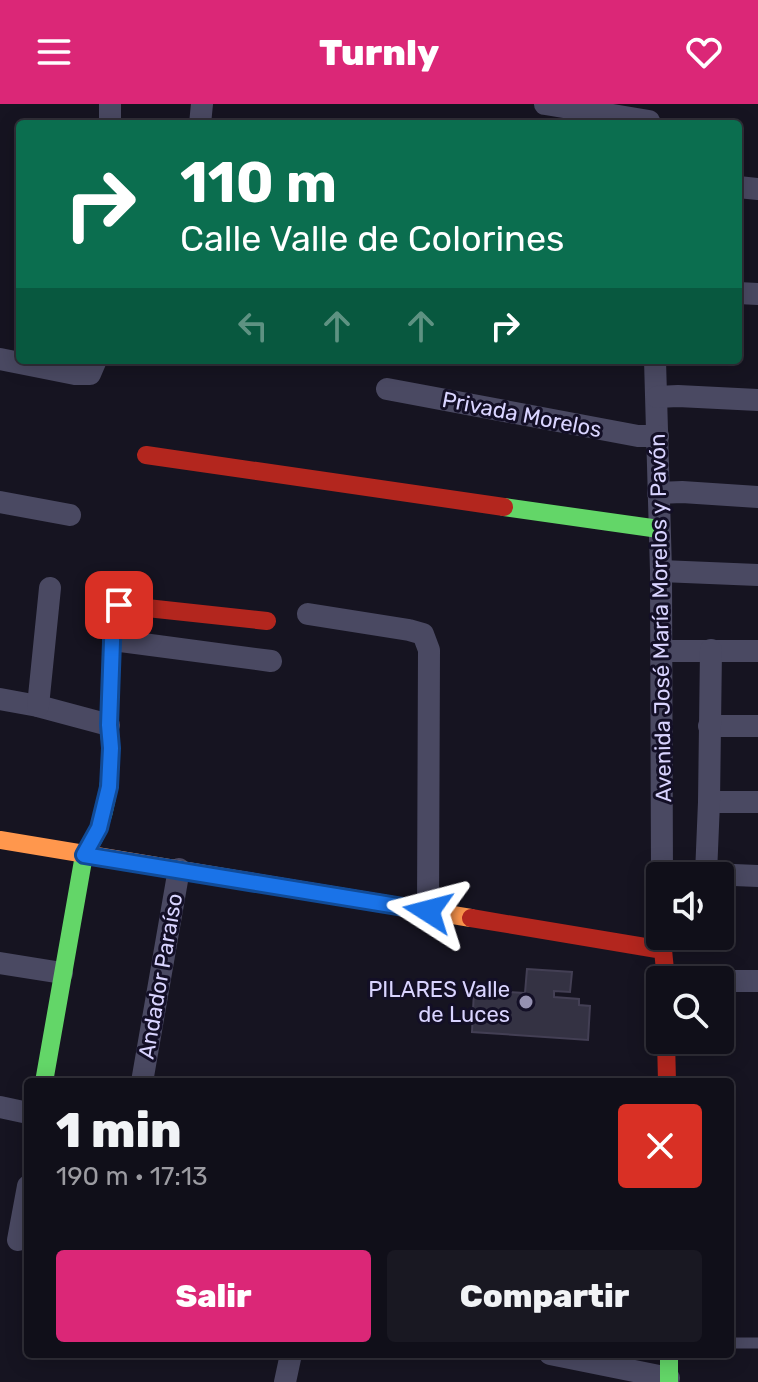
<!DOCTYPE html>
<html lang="es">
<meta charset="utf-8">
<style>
body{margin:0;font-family:Rubik,sans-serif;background:#191822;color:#f1f3f6;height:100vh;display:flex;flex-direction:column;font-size:30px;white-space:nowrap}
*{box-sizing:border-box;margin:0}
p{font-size:26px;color:#9c9ca2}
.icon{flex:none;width:44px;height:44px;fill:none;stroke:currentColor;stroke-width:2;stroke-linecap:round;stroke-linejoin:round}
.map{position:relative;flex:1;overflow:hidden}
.side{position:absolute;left:24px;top:974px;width:710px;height:280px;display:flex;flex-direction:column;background:#100f19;border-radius:8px;box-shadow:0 4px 20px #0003,0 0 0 2px #302f38}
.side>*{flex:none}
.hud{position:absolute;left:16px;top:16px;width:726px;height:244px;border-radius:8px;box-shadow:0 4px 20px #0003,0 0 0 2px #302f38;background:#0b6e4f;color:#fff;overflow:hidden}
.controls{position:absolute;left:646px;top:758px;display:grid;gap:16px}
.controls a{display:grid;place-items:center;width:88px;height:88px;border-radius:8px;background:#100f19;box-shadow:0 4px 20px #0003,0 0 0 2px #302f38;font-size:40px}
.pin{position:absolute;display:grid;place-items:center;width:68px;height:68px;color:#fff;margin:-34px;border-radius:16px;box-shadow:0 4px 12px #0006}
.me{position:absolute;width:88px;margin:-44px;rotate:279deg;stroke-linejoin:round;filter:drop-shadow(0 0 6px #0008)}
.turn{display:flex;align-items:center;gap:28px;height:168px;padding:0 32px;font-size:36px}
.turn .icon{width:104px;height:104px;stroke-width:2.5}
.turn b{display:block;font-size:56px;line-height:68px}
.lanes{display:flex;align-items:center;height:76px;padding:0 32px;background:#0003;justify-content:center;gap:40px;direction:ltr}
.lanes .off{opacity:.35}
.round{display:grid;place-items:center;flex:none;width:84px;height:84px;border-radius:8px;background:#191822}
.overview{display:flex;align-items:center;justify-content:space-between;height:136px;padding:0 32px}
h1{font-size:48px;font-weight:800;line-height:60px}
.action{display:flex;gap:16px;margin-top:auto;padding:16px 32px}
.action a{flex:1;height:92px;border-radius:8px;background:#db2777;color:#fff;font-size:32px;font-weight:800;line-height:92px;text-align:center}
.action a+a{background:#191822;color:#f1f3f6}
header{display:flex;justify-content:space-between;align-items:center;height:104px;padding:0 32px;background:#db2777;color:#fff;font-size:36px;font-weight:800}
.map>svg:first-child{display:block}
</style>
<header><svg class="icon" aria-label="menu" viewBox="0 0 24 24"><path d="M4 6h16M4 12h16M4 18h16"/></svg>Turnly<svg class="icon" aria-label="heart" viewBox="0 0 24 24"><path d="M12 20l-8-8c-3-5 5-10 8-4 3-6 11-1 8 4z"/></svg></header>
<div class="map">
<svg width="758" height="1278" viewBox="0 0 758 1278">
<rect width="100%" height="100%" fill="#161421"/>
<path fill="#343243" stroke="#433f54" stroke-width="2" d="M527 865 572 868 570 888 554 887V893L579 895V901L590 902 588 936 472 928 474 886 525 889Z"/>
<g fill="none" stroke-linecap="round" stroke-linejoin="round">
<path stroke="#4a4962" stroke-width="11" d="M730 1239H758"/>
<g stroke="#4a4962" stroke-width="22">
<path d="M110 0V20"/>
<path d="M545 0 649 17"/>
<path d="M200 20 202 0"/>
<path d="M738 83 758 85"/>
<path d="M738 189 758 190"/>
<path d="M0 255 75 270H90L96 256"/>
<path d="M655 256 661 467 662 772"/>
<path d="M387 285 638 332H658"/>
<path d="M657 293 678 292 758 296"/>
<path d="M658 389 682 388 758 393"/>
<path d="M0 398 70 411"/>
<path d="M661 467 758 471"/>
<path d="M308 510 409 526 423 530 429 546 428 807"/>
<path d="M113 536 271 557"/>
<path d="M662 547H758"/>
<path d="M0 595 38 602 109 621"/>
<path d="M38 602 50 484"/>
<path d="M709 622H758"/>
<path d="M709 698H758"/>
<path d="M662 768 758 772"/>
<path d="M706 770 709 698 711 546"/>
<path d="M0 859 62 869"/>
<path d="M720 877H758"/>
<path d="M142 978 179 765"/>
<path d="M0 1003 28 1009"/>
<path d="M18 1136 28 1082"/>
<path d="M550 1250 669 1274"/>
<path d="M285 1278 291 1250"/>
</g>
<g stroke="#63d668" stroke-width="18">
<path d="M504 403 659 425"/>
<path d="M44 978 84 751C89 742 96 733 99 723 111 691 112 656 109 622"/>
<path d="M669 1250V1278"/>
</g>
<path stroke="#ff974d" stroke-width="18" d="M0 736 471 814"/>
<g stroke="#b3261e" stroke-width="18">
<path d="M146 351 504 403"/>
<path d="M109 622 113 510 119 501 267 517"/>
<path d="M471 814 663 846 666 876"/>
<path d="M666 936 667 978"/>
</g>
</g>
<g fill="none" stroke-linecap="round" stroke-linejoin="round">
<g stroke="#114b97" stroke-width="20">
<path id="route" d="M119 501 113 510 109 621 111 644 109 683 99 724 84 751 428 807"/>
</g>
<use href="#route" stroke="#1a73e8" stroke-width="14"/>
</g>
<circle fill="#9591b1" stroke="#130f26" stroke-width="3" cx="526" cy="898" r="8"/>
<g text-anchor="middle" stroke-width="6" stroke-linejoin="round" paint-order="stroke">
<g font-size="22" fill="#d9d4ff" stroke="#130f26">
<text transform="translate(522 310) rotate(11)" y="8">Privada Morelos</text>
<text transform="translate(660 514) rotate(-91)" y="8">Avenida José María Morelos y Pavón</text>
<text transform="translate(160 872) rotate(-80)" y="8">Andador Paraíso</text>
</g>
<g font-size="22" fill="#d9d4ff" stroke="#130f26" text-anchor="end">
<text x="510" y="893">PILARES Valle<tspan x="510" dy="25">de Luces</tspan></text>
</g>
</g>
</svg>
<div class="controls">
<a><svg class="icon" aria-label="sound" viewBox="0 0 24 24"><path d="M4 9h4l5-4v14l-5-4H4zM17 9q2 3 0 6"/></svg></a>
<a><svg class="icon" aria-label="search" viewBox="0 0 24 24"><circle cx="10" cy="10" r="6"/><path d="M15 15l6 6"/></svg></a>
</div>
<div class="pin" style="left:119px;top:501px;background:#d93025"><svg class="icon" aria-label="arrive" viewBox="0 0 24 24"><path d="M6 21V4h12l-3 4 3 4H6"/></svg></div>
<svg class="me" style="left:428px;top:807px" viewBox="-20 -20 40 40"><path d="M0-17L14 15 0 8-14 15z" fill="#1a73e8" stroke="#fff" stroke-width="4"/></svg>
<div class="hud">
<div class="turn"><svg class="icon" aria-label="right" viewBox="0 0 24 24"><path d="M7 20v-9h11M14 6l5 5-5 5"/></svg><div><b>110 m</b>Calle Valle de Colorines</div></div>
<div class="lanes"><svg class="icon off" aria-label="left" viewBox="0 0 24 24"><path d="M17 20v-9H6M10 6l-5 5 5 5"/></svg><svg class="icon off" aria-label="ahead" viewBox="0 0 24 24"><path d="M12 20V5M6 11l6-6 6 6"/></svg><svg class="icon off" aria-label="ahead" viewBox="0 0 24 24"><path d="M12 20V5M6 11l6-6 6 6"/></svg><svg class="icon" aria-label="right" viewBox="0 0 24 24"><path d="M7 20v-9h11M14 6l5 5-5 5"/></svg></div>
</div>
<section class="side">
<div class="overview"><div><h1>1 min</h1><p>190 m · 17:13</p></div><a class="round" style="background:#d93025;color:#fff"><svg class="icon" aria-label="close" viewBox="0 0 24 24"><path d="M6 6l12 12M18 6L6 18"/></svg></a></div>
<div class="action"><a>Salir</a><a>Compartir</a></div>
</section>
</div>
